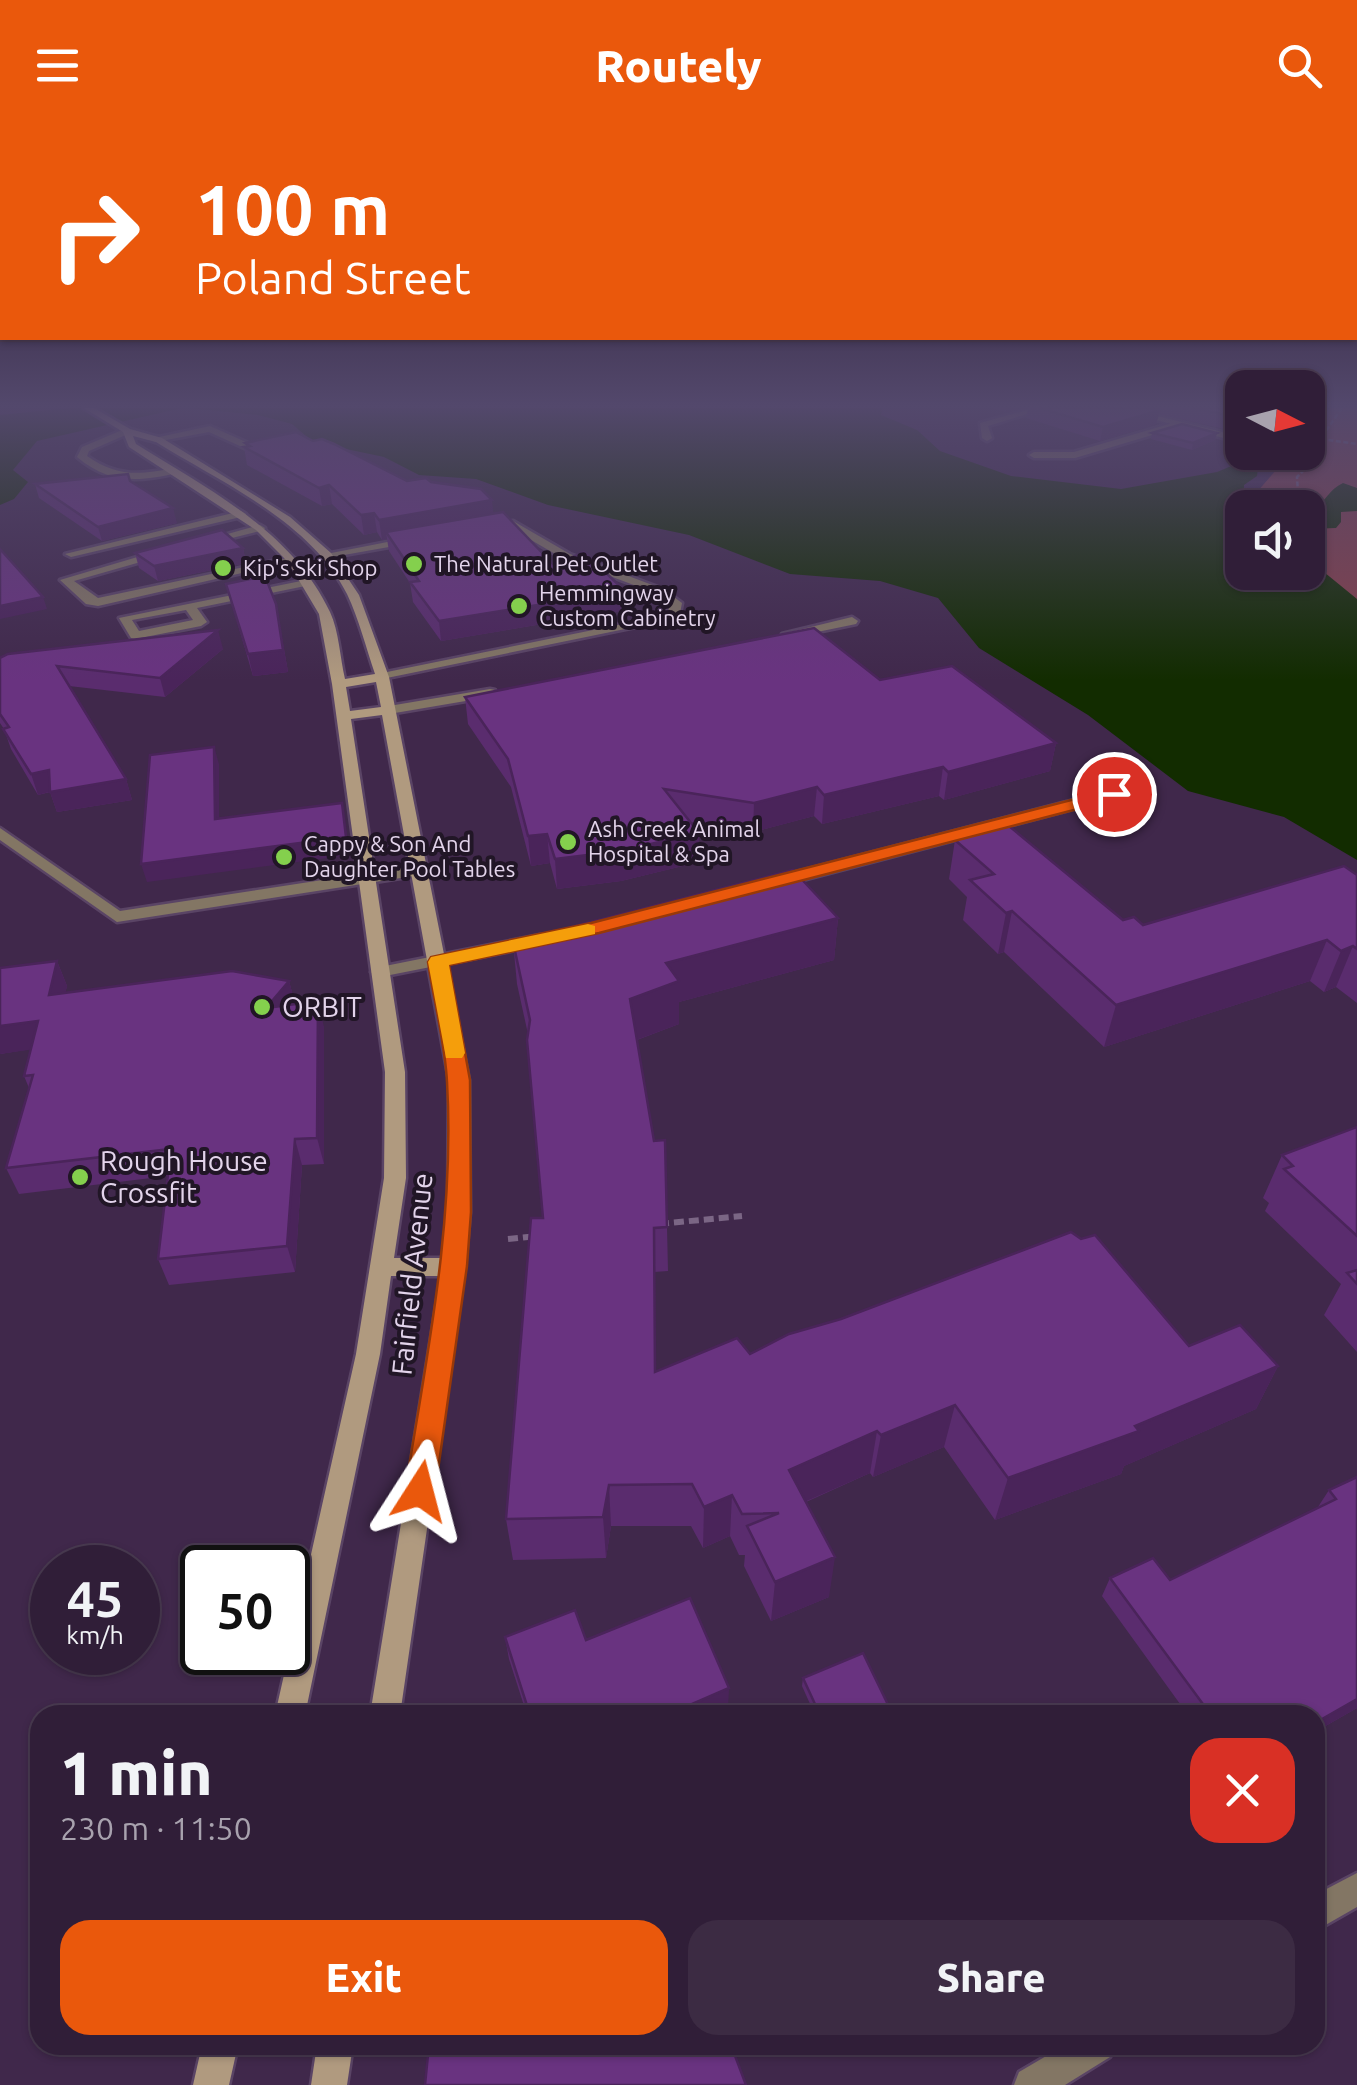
<!DOCTYPE html>
<meta charset="utf-8">
<style>
body{margin:0;font-family:Ubuntu,sans-serif;background:#3c2b43;color:#f1f3f6;height:100vh;display:flex;flex-direction:column;font-size:38px;white-space:nowrap}
*{box-sizing:border-box;margin:0}
p{font-size:32px;color:#a8a2ae}
.icon{flex:none;width:55px;height:55px;fill:none;stroke:currentColor;stroke-width:2;stroke-linecap:round;stroke-linejoin:round}
.map{position:relative;flex:1;overflow:hidden}
.side{position:absolute;left:30px;top:1575px;width:1295px;height:350px;display:flex;flex-direction:column;background:#301e38;border-radius:30px;box-shadow:0 2px 8px #0004,0 0 0 2px #4b3c53}
.side>*{flex:none}
.top-card{position:absolute;left:0px;top:0px;width:1358px;height:210px;box-shadow:0 2px 8px #0004,0 0 0 2px #4b3c53;background:#ea580c;color:#fff;overflow:hidden}
.needle{width:65px;rotate:96deg}
.buttons{position:absolute;left:1225px;top:240px;display:grid;gap:20px}
.buttons a{display:grid;place-items:center;width:100px;height:100px;border-radius:20px;background:#301e38;box-shadow:0 2px 8px #0004,0 0 0 2px #4b3c53;font-size:50px}
.speed{position:absolute;left:30px;top:1415px;display:flex;gap:20px;font-size:50px;font-weight:700;text-align:center}
.speed>*{display:grid;place-content:center;width:130px;height:130px;border-radius:50%;background:#301e38;box-shadow:0 2px 8px #0004,0 0 0 2px #4b3c53;line-height:1}
.speed small{font-size:25px;font-weight:400}
.speed .limit{border:5px solid #111;border-radius:15px;background:#fff;color:#111}
.pin{position:absolute;display:grid;place-items:center;width:85px;height:85px;color:#fff;margin:-42px;border:5px solid #fff;border-radius:50%;box-shadow:0 2px 10px #0007}
.me{position:absolute;width:110px;margin:-55px;rotate:9deg;stroke-linejoin:round;filter:drop-shadow(0 0 8px #0008)}
.turn{display:flex;align-items:center;gap:35px;height:210px;padding:0 30px;font-size:45px}
.turn .icon{width:130px;height:130px;stroke-width:2.5}
.turn b{display:block;font-size:70px;line-height:85px}
.round{display:grid;place-items:center;flex:none;width:105px;height:105px;border-radius:30px;background:#3c2b43}
.overview{display:flex;align-items:center;justify-content:space-between;height:170px;padding:0 30px}
h1{font-size:60px;font-weight:800;line-height:75px}
.action{display:flex;gap:20px;margin-top:auto;padding:20px 30px}
.action a{flex:1;height:115px;border-radius:30px;background:#ea580c;color:#fff;font-size:40px;font-weight:800;line-height:115px;text-align:center}
.action a+a{background:#3c2b43;color:#f1f3f6}
header{display:flex;justify-content:space-between;align-items:center;height:130px;padding:0 30px;background:#ea580c;color:#fff;font-size:45px;font-weight:800}
.map>svg:first-child{display:block}
</style>
<header><svg class="icon" aria-label="menu" viewBox="0 0 24 24"><path d="M4 6h16M4 12h16M4 18h16"/></svg>Routely<svg class="icon" aria-label="search" viewBox="0 0 24 24"><circle cx="10" cy="10" r="6"/><path d="M15 15l6 6"/></svg></header>
<div class="map">
<svg width="1357" height="1955" viewBox="0 0 1357 1955">
<rect width="100%" height="100%" fill="#40284b"/>
<path fill="#874048" d="M1330 278H1357V541L1308 442V378H1243L1291 323 1308 322V303Z"/>
<g fill="#122c00">
<path d="M70 278H182L37 311 13 340 28 352 14 369 0 375V285Z"/>
<path d="M189 278H882L881 285 917 300 940 321 1011 346 1121 359 1217 342 1260 324 1257 346 1244 355V369L1250 377 1242 378V442H1308V429L1357 469V730L1284 687 1188 661 1088 585 979 518 938 468 880 451 790 444 689 405 548 375 476 349 419 345 384 327 313 312 292 294 258 285Z"/>
<path d="M1343 353 1357 358V381L1341 382V392L1336 398 1308 399V385C1324 376 1326 361 1343 353Z"/>
</g>
<g fill="none" stroke-linecap="round" stroke-linejoin="round">
<g stroke="#5a4465" stroke-width="5">
<g id="service">
<path d="M1034 278H1046L988 296 992 308 987 311 982 308 980 293Z"/>
<path d="M1176 292 1179 297 1075 328H1034L1029 325 1034 322H1074Z"/>
<path d="M210 296 266 321 268 323 260 325 209 302 155 312 150 309Z"/>
<path d="M127 298 130 303 89 321 87 326C117 347 139 345 174 338L177 343C139 352 109 354 77 327L82 317Z"/>
<path d="M241 381 246 384 245 386 71 427 65 424Z"/>
<path d="M513 391 570 424 663 459 682 473 679 488 377 550 375 547 382 543 667 485 670 474 655 463 562 428 507 396 496 398 491 395Z"/>
<path d="M260 395 265 398 264 400 204 415 199 412Z"/>
<path d="M413 407 417 408V412L327 428 321 425Z"/>
<path d="M161 420 167 423 165 425 74 451 98 468 292 427 298 430 98 476 86 474 60 450Z"/>
<path d="M306 450 310 451V455L197 478 207 492 201 496 135 509 131 508 119 488ZM186 480 193 490 139 501 132 490Z"/>
<path d="M852 487 858 491 856 494 788 508 782 504Z"/>
<path d="M490 559 495 560V566L389 584 382 580 389 576Z"/>
</g>
</g>
<g stroke="#5a4465" stroke-width="5">
<g id="minor">
<path d="M1112 278H1125L1242 307V313Z"/>
<path d="M1113 660 1120 664 1118 667 772 758 764 753 766 750Z"/>
<path d="M0 698 120 781 420 735 428 740 420 745 117 792 0 710Z"/>
<path d="M540 805 546 806 549 810 546 814 380 847 371 842 380 837Z"/>
<path d="M1357 1743V1777L1315 1801V1765Z"/>
<path d="M1065 1915H1116L1110 1927 1065 1955H1014L1019 1942Z"/>
</g>
</g>
<g stroke="#5a4465" stroke-width="5">
<g id="secondary">
<path d="M84 278H94L130 299 162 308 290 387 331 423 359 465 389 547 469 950 470 1082 465 1137 400 1585H370L441 1146H391L380 1224 305 1585H275L356 1224 384 1048 385 942 332 554 319 484 288 432 256 400 129 317 123 302ZM133 306 156 312C222 353 310 391 347 464 359 489 366 518 375 544L345 549C340 528 339 501 330 482 291 400 209 360 136 314ZM376 552 381 577 350 581 346 557ZM382 585 449 950 448 1082 444 1128H394L406 1048 405 942 351 589Z"/>
<path d="M202 1915H238L229 1955H193Z"/>
<path d="M317 1915H353L347 1955H311Z"/>
</g>
</g>
<g stroke="#7b6685" stroke-width="2.5" stroke-dasharray="5 2.5" stroke-linecap="butt">
<path d="M1321 309 1357 314"/>
<path d="M1294 322 1309 325 1342 278"/>
<path d="M1280 378 1298 363 1297 347 1311 333 1309 325"/>
</g>
<g stroke="#7b6685" stroke-width="6" stroke-dasharray="10 5" stroke-linecap="butt">
<path d="M659 1094 742 1086"/>
<path d="M508 1109 537 1106"/>
</g>
<use href="#service" fill="#837664" fill-rule="evenodd"/>
<use href="#minor" fill="#837664" fill-rule="evenodd"/>
<use href="#secondary" fill="#b09a7f" fill-rule="evenodd"/>
</g>
<g fill="#5a2c6e">
<path d="M992 278H1242V294L1233 301 1159 284 1156 294 1100 311 1026 288 1028 278 1006 282Z"/>
<path d="M1152 303 1215 310 1192 320 1151 309Z"/>
<path d="M313 311 407 351 493 384 554 435 626 480 441 511 413 472 410 453 389 421 387 409 382 410 377 402 364 405 332 374 322 376 247 335 244 317 246 316 245 313Z"/>
<path d="M130 351 177 393 102 411 39 368 35 354Z"/>
<path d="M243 418 246 433 158 451 139 438 135 423Z"/>
<path d="M226 454 276 474 288 542 253 546Z"/>
<path d="M223 519 165 567 69 556 126 649 132 670 57 682 50 662 38 665 11 619 4 599 0 593V528Z"/>
<path d="M880 550 1056 613 1050 641 944 670 939 666 822 694 814 686 753 702 690 692 699 703V732L621 751 557 759 550 733 531 736 511 657 468 594 465 567Z"/>
<path d="M955 710 1123 790 1143 795 1357 745V873L1336 857 1324 862 1310 851 1104 917 1004 822 998 824 963 790 967 767 949 749Z"/>
<path d="M838 788 834 830 679 872V894L637 910 667 1097 668 1141 654 1142 656 1242 750 1224 1189 1216 1278 1236 1256 1279 1124 1336 1121 1344 995 1390 944 1317 873 1347 870 1343 806 1372 829 1467 771 1491 744 1436 745 1425H739L730 1406 703 1418 691 1396H611L606 1428 513 1430 506 1389 543 1088 528 904 517 854 513 812Z"/>
<path d="M57 831 67 856 65 863 289 851 295 874 324 897V1034L302 1035 295 1142 169 1155 158 1129 168 1046 19 1064 6 1038 29 958 24 946 31 919 0 924Z"/>
<path d="M1357 997V1222L1324 1185 1341 1154 1265 1081 1269 1073 1263 1068 1282 1025Z"/>
<path d="M1357 1347V1578L1315 1602V1585H1188L1102 1466 1110 1448 1170 1450 1318 1377 1329 1360Z"/>
<path d="M505 1507 586 1510 728 1579 714 1585H527L509 1529Z"/>
<path d="M803 1548 893 1585H815L802 1556Z"/>
</g>
<g fill="#4a245a">
<path d="M1006 278H1028L1006 282Z"/>
<path d="M1160 280 1156 294 1100 311 1103 297Z"/>
<path d="M1242 283V294L1233 301 1237 287Z"/>
<path d="M1217 303 1215 310 1192 320 1193 313Z"/>
<path d="M329 355 332 374 322 376 319 358Z"/>
<path d="M492 370 494 389 386 402 387 409 382 410 379 390Z"/>
<path d="M173 378 177 393 102 411 98 397Z"/>
<path d="M374 383 377 402 364 405 361 385Z"/>
<path d="M243 418 246 433 158 451 154 436Z"/>
<path d="M625 461 626 480 441 511 439 491Z"/>
<path d="M43 467 47 479 0 489V476Z"/>
<path d="M276 474 288 542 253 546 248 524Z"/>
<path d="M218 500 223 519 165 567 160 548Z"/>
<path d="M1056 613 1050 641 944 670 948 642Z"/>
<path d="M214 617 219 634V707L215 689Z"/>
<path d="M943 637 939 666 822 694 824 665Z"/>
<path d="M49 640 56 660 38 665 31 644Z"/>
<path d="M126 649 132 670 57 682 50 662Z"/>
<path d="M817 657 814 686 753 702 754 673Z"/>
<path d="M342 673 350 725 147 752 141 734Z"/>
<path d="M699 703V732L621 751 557 759 555 729Z"/>
<path d="M547 704 550 733 531 736 528 706Z"/>
<path d="M1012 781 1004 822 998 824 1006 783Z"/>
<path d="M838 788 834 830 679 872V894L631 912 630 869 666 833Z"/>
<path d="M1327 810 1310 851 1104 917 1116 875Z"/>
<path d="M1353 816 1336 857 1324 862 1341 821Z"/>
<path d="M57 831 67 856 60 891 49 865Z"/>
<path d="M289 851 296 876 266 878Z"/>
<path d="M318 871 324 897V1034L317 1008Z"/>
<path d="M38 891 49 917 0 924V896Z"/>
<path d="M295 1009 302 1035 295 1142 287 1116Z"/>
<path d="M1278 1236 1256 1279 1124 1336 1121 1344 995 1390 1008 1348Z"/>
<path d="M955 1275 944 1317 873 1347 881 1305Z"/>
<path d="M877 1301 870 1343 784 1381 789 1340Z"/>
<path d="M609 1355 611 1396 606 1428 603 1387Z"/>
<path d="M732 1365 730 1406 703 1418 704 1377Z"/>
<path d="M835 1427 829 1467 771 1491 775 1452Z"/>
<path d="M729 1558 728 1579 714 1585H672L671 1583Z"/>
<path d="M1357 1569V1578L1315 1602V1593Z"/>
</g>
<g fill="#693380" stroke="#4a245a" stroke-width="2.5">
<path d="M1039 278H1150L1160 280 1103 297Z"/>
<path d="M1192 278H1242V283L1237 287Z"/>
<path d="M1182 294 1217 303 1193 313 1152 303Z"/>
<path d="M296 302 313 311 322 309 334 314 407 351 426 348 431 352 481 359 492 370 379 390 374 383 361 385 329 355 319 358 244 317 250 316 245 313Z"/>
<path d="M128 344 130 351 173 378 98 397 35 354Z"/>
<path d="M503 382 554 435 584 422 625 461 439 491 410 452 419 451 386 402Z"/>
<path d="M222 400 243 418 154 436 135 423Z"/>
<path d="M0 419 43 467 0 476Z"/>
<path d="M265 446 276 474 283 520 248 524 226 454Z"/>
<path d="M814 498 880 550 952 536 1056 613 948 642 943 637 824 665 817 657 754 673 664 659 699 703 620 721 555 729 547 704 528 706 508 629 465 567Z"/>
<path d="M218 500 160 548 57 536 126 649 50 662 49 640 31 644 3 599 9 597 0 584V528L8 524Z"/>
<path d="M214 617 215 689 342 673 346 707 141 734 150 625Z"/>
<path d="M1009 696 1123 790 1134 787 1143 795 1344 736 1357 745V819L1353 816 1341 821 1327 810 1116 875 1012 781 1006 783 970 750 994 744 955 710Z"/>
<path d="M793 740 838 788 666 833 679 851 630 869 654 1011 665 1010 667 1097 654 1098 655 1242 737 1208 750 1224 789 1204 841 1189 1071 1102 1081 1109 1095 1105 1189 1216 1240 1195 1278 1236 1135 1296 1139 1301 1008 1348 955 1275 881 1305 877 1301 789 1340 835 1427 775 1452 747 1396 779 1383 742 1384 732 1365 704 1377 692 1354 609 1355 603 1387 506 1389 531 1088H543L527 910 530 890 513 812Z"/>
<path d="M57 831 49 865 232 841 289 851 266 878 318 871 317 1008 295 1009 287 1116 158 1129 171 1019 6 1038 33 945 24 946 38 891 0 896V838Z"/>
<path d="M1357 997V1106L1284 1039 1293 1036 1282 1025Z"/>
<path d="M1357 1140V1154L1347 1143Z"/>
<path d="M1357 1347V1569L1315 1593V1585H1211L1110 1448 1153 1428 1170 1450 1336 1369 1329 1360Z"/>
<path d="M690 1468 729 1558 671 1583 672 1585H530L505 1507 575 1480 586 1510Z"/>
<path d="M863 1523 893 1585H820L803 1548Z"/>
<path d="M429 1915H731L746 1955H425Z"/>
</g>
<linearGradient id="sky" x2="0" y2="1"><stop stop-color="#231629"/><stop offset="0.5" stop-color="#53486c"/><stop offset="1" stop-color="#53486c" stop-opacity="0"/></linearGradient>
<rect width="1357" height="551" fill="url(#sky)"/>
<path fill="#ea580c" stroke="#983908" stroke-width="2.5" d="M1114 659 1120 661V668L599 803 449 835 470 950 471 1082 467 1136 435 1361 430 1370 420 1374 409 1370 405 1361C427 1225 455 1090 447 952 445 912 434 871 428 832L431 827 591 793Z"/>
<path fill="#f59e0b" d="M588 794 595 796V804L449 835 465 923 462 928H446L428 832 431 827Z"/>
<g fill="#84d04d" stroke="#211626" stroke-width="4">
<circle cx="414" cy="434" r="10"/>
<circle cx="223" cy="438" r="10"/>
<circle cx="519" cy="476" r="10"/>
<circle cx="568" cy="712" r="10"/>
<circle cx="284" cy="727" r="10"/>
<circle cx="262" cy="877" r="10"/>
<circle cx="80" cy="1047" r="10"/>
</g>
<g text-anchor="middle" stroke-width="8" stroke-linejoin="round" paint-order="stroke">
<g font-size="22" fill="#e3d4eb" stroke="#211626" text-anchor="start">
<text x="434" y="442">The Natural Pet Outlet</text>
<text x="243" y="446">Kip's Ski Shop</text>
<text x="539" y="471">Hemmingway<tspan x="539" dy="25">Custom Cabinetry</tspan></text>
<text x="588" y="707">Ash Creek Animal<tspan x="588" dy="25">Hospital &amp; Spa</tspan></text>
<text x="304" y="722">Cappy &amp; Son And<tspan x="304" dy="25">Daughter Pool Tables</tspan></text>
</g>
<g font-size="28" fill="#e3d4eb" stroke="#211626" text-anchor="start">
<text x="282" y="887">ORBIT</text>
<text x="100" y="1041">Rough House<tspan x="100" dy="32">Crossfit</tspan></text>
</g>
<g font-size="28" fill="#e3d4eb" stroke="#211626">
<text transform="translate(412 1144) rotate(-84)" y="10">Fairfield Avenue</text>
</g>
</g>
</svg>
<div class="buttons">
<a><svg class="needle" viewBox="-14 -14 28 28"><path d="M0-13l5 13h-10z" fill="#e53935"/><path d="M0 13l5-13h-10z" fill="#a8a2ae"/></svg></a>
<a><svg class="icon" aria-label="sound" viewBox="0 0 24 24"><path d="M4 9h4l5-4v14l-5-4H4zM17 9q2 3 0 6"/></svg></a>
</div>
<div class="speed"><div>45<small>km/h</small></div><div class="limit">50</div></div>
<div class="pin" style="left:1114px;top:664px;background:#d93025"><svg class="icon" aria-label="arrive" viewBox="0 0 24 24"><path d="M6 21V4h12l-3 4 3 4H6"/></svg></div>
<svg class="me" style="left:420px;top:1361px" viewBox="-20 -20 40 40"><path d="M0-17L14 15 0 8-14 15z" fill="#ea580c" stroke="#fff" stroke-width="4"/></svg>
<div class="top-card">
<div class="turn"><svg class="icon" aria-label="right" viewBox="0 0 24 24"><path d="M7 20v-9h11M14 6l5 5-5 5"/></svg><div><b>100 m</b>Poland Street</div></div>
</div>
<section class="side">
<div class="overview"><div><h1>1 min</h1><p>230 m · 11:50</p></div><a class="round" style="background:#d93025;color:#fff"><svg class="icon" aria-label="close" viewBox="0 0 24 24"><path d="M6 6l12 12M18 6L6 18"/></svg></a></div>
<div class="action"><a>Exit</a><a>Share</a></div>
</section>
</div>
